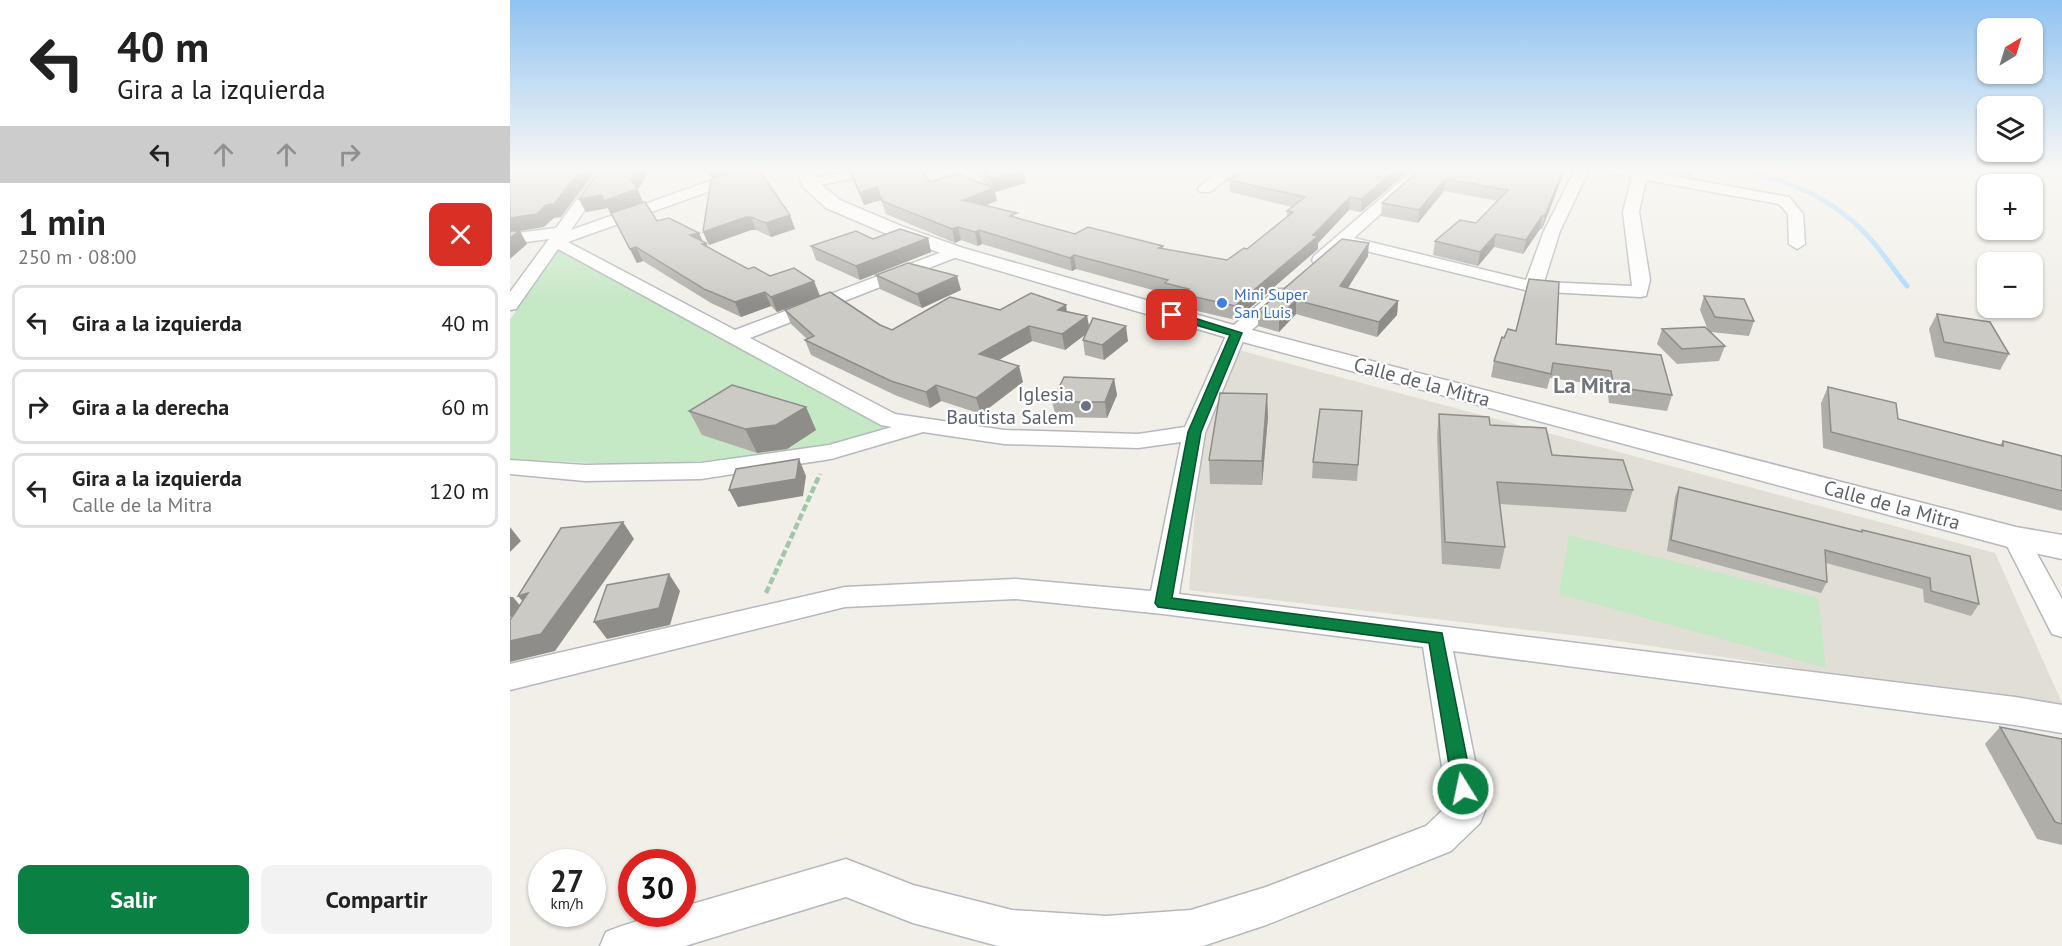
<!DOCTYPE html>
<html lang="es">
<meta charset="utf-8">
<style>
body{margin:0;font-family:"PT Sans",sans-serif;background:#f2f2f2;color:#222;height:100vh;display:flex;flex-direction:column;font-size:22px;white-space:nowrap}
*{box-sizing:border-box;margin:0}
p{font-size:20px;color:#767676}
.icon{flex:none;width:33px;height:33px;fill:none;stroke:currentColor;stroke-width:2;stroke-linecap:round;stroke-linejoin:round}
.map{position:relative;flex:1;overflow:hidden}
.details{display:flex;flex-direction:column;background:#fff;width:510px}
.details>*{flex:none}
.banner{background:#fff;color:#222;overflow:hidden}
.needle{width:39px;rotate:38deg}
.fabs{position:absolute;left:1467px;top:18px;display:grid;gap:12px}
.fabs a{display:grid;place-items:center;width:66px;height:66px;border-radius:12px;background:#fff;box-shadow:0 2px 4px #0004;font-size:30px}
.speed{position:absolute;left:18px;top:849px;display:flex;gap:12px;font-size:30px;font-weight:700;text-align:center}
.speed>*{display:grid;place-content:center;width:78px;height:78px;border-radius:50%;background:#fff;box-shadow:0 2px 4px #0004;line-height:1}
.speed small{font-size:15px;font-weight:400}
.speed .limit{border:9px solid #d22;background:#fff;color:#111}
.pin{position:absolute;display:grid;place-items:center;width:51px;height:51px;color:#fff;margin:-26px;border-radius:12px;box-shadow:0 3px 9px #0006}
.me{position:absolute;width:66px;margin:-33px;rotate:350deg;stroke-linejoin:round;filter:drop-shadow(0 0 4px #0008)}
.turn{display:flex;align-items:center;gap:21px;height:126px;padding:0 18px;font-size:27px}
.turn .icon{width:78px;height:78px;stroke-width:2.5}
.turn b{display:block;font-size:42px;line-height:51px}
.lanes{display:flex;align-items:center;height:57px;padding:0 18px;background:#0003;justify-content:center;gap:30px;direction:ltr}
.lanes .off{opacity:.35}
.round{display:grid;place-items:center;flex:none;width:63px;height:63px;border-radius:12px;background:#f2f2f2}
.head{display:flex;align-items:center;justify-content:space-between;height:102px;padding:0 18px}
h1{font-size:36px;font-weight:700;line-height:45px}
.action{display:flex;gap:12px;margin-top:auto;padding:12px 18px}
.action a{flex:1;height:69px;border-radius:12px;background:#0b8043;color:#fff;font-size:24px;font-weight:700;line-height:69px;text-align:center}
.action a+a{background:#f2f2f2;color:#222}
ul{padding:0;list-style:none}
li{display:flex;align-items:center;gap:18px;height:75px;margin:0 12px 9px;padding:0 6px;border:3px solid #e0e0e0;border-radius:12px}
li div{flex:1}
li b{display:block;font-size:22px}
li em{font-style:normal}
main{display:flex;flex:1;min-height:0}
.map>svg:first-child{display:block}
</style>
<main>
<section class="details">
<div class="banner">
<div class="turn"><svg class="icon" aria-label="left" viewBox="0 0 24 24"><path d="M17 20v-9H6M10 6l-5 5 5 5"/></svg><div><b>40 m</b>Gira a la izquierda</div></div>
<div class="lanes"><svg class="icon" aria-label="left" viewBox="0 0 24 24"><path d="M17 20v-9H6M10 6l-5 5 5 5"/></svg><svg class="icon off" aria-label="ahead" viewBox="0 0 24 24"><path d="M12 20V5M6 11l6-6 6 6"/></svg><svg class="icon off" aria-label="ahead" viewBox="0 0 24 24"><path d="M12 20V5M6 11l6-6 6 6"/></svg><svg class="icon off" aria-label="right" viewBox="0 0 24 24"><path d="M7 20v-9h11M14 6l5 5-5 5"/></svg></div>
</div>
<div class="head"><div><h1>1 min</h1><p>250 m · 08:00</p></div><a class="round" style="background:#d93025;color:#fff"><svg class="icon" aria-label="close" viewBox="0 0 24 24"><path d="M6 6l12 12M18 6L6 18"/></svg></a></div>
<ul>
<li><svg class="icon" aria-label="left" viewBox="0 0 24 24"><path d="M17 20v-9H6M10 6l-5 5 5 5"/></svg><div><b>Gira a la izquierda</b></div><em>40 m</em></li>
<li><svg class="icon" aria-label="right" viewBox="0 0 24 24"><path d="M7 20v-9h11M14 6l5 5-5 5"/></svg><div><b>Gira a la derecha</b></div><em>60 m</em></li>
<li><svg class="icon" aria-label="left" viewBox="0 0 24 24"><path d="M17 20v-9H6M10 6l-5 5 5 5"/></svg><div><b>Gira a la izquierda</b><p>Calle de la Mitra</p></div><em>120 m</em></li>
</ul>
<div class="action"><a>Salir</a><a>Compartir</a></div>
</section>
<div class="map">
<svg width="1552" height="946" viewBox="0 0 1552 946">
<rect width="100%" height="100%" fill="#f1efe8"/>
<path fill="#e1ded6" d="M725 349 1485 553 1552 703V709L1095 639 679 590 690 444Z"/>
<g fill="#c5e8c5">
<path d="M50 248 382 429 289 451 144 466 0 459V320L30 276H27Z"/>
<path d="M1059 535 1308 598 1316 668 1049 594Z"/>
</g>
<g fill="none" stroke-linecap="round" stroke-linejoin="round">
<path stroke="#aadafe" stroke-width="5" d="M1236 170C1280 182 1322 198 1354 232 1370 248 1382 268 1397 286"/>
<g stroke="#b5b8bc" stroke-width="3">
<g id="minor">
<path d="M88 170H102L61 230 231 170H252L250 173 58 242 225 330 440 249H452L454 252 452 255 240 338 385 414 494 430 628 434 675 427 719 329 767 289H779L782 293 779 297 735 336 695 433 669 594 1505 697 1552 705V733L1505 725 943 651 975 811 970 823 941 851 756 925 693 946H488L403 923 336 897 175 946H90L96 932C121 922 146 914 172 914V907L336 859 403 885 502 910 596 916 681 910 756 887 916 826 938 805 913 647 653 614 505 599 335 607 0 690V664L335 587 505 579 641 591 671 442 628 448 494 444 413 432 321 459 191 479 75 481 0 474V460L75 465 191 463 319 445 382 427 371 425 48 249 6 309 0 310V292L39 239 0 244V234L46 228Z"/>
<path d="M345 170H375L368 174 299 187 292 183 299 179Z"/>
<path d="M712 170H728L700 192H690L688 189 690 186Z"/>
<path d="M904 170H919L844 238 1016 280 1034 231 1065 170H1079L1050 231 1034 282 1122 286 1113 212 1122 177 1099 173 1097 170H1129L1279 197 1293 214 1295 244 1287 249 1279 244 1278 214 1269 204 1136 180 1129 212 1140 280 1136 296 1130 297 1019 291 836 246 816 264H804L802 260 804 256Z"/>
<path d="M1506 529 1515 532 1552 599V637L1542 634 1493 538 1497 532Z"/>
</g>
</g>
<g stroke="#b5b8bc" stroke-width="3">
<path id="tertiary" d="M287 170H304L307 181 330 200 391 226 453 248 734 328 1506 527 1552 535V559L1506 549 718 338 439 256 377 234 316 208 293 187Z"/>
</g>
<path stroke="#9ec8a9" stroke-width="4.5" stroke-dasharray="7 3" stroke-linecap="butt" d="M256 593 310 474"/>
<use href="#minor" fill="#fff" fill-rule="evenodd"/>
<use href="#tertiary" fill="#fff" fill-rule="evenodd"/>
</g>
<g fill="#afaea9">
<path d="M90 170H139L128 190 133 202 147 221 196 243 199 248 238 269 260 276 310 296 267 312 261 306 231 317 201 303 133 261 127 263 98 208 76 212 69 199Z"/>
<path d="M198 170H251L252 176 285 229 261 237 246 230H241L199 245 214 174 202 178Z"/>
<path d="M339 170 420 182 478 186 462 170H513L516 183 485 192 487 201 475 205 508 218 565 234 653 246V249L717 260 737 249 777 217V211L782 207 720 192 719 180 735 170H899L851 212 839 210 808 243V249L726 320 674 308 673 302 657 297V294L566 269 562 271 472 244 468 246 451 240 445 243 376 214 371 200 354 205 343 181Z"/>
<path d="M909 170H1055L1032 229H1030L1013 254 984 247 968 266 923 255 925 241 966 223 988 201 934 191 908 223 871 216 872 203Z"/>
<path d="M1147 170H1184L1182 177Z"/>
<path d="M418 238 421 252 350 280 306 260 301 246 363 239Z"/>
<path d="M858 256 838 288 888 301 887 315 867 337 786 314 769 332 748 326V311Z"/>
<path d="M366 275 451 290 412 308 370 289Z"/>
<path d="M1194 296 1244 321 1239 336 1201 332 1215 346 1209 361 1167 364 1147 344 1152 329 1198 330 1190 310Z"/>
<path d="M275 310 370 325 382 330 490 310 557 311 577 316 579 327 618 341 594 360 575 355 573 340 575 334 555 350 522 341 489 360 513 382 471 414 431 401 420 408 387 396 301 355 295 340 297 339 281 324Z"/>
<path d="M1427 314 1499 354 1490 370 1425 357 1419 329Z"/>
<path d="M1046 344 1162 395 1157 411 1099 403 1097 386 1040 378 1037 389 981 377 984 361Z"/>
<path d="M604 379 607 395 597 418 546 417 542 402Z"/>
<path d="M1318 387 1388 419 1490 445 1493 441 1552 456V511L1313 448 1311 403Z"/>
<path d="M757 394 758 417 752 485 700 484 699 460Z"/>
<path d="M296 407 306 430 277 449 247 453 192 435 179 411Z"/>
<path d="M852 411 847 481 802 478 803 462Z"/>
<path d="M929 414 980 425 1042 455 1123 490 1116 512 990 504 995 547 990 569 932 564 927 435Z"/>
<path d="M1169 487 1351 532 1352 530 1469 604 1461 616 1414 602 1413 589 1316 563 1317 582 1311 593 1157 551 1165 497Z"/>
<path d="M1490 727 1552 739V845L1527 839 1475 744Z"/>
</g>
<g fill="#8f8d8a">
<path d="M71 170H86L51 217 44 218 34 227 10 231 17 244 0 259V218L36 205Z"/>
<path d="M126 170H139L128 190 133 202 101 214 94 201 121 179Z"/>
<path d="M198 170H226L202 178Z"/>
<path d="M886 170 899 171 851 212V199Z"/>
<path d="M1053 170H1055L1032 229 1035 216Z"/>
<path d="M514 171 516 183 485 192 487 201 456 213 453 200 483 189 481 179Z"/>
<path d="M935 179 934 191 908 223 909 210Z"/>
<path d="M367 187 371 200 354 205 350 193Z"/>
<path d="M92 195 98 208 76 212 69 199Z"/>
<path d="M840 197 839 210 808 243V249L726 320 725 306 803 235Z"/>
<path d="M280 215 285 229 261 237 256 223Z"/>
<path d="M1032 216 1030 229 1013 254 1016 240Z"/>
<path d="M236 217H241L246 230H241L199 245 193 232Z"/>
<path d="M448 227 451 240 445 243 442 229Z"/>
<path d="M469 230 472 244 468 246 465 232Z"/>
<path d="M189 233 194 244 196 243 202 256 180 235Z"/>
<path d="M986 234 984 247 968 266 970 252Z"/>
<path d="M418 238 421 252 350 280 346 266Z"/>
<path d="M859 243 858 256 830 300V286Z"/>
<path d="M126 247 133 261 127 263 120 249Z"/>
<path d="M564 255 566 269 562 271 560 258Z"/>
<path d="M447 276 451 290 412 308 407 294Z"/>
<path d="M304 281 310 296 267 312 261 297Z"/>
<path d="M255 292 261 306 231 317 225 302Z"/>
<path d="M786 300V314L769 332V317Z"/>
<path d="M888 301 887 315 867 337 869 322Z"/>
<path d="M556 305 558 320 548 310Z"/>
<path d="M577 316 580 331 555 350 552 334Z"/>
<path d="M519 326 522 341 473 369 469 354Z"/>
<path d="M616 326 618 341 594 360 592 345Z"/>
<path d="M509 366 513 382 471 414 466 398Z"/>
<path d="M604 379 607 395 597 418 595 402Z"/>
<path d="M426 385 431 401 420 408 416 392Z"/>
<path d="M757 394 758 417 752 485V461Z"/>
<path d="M296 407 306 430 277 449 247 453 235 429Z"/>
<path d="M289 459 296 476 293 496 228 507 219 490Z"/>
<path d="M113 522 124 539 45 651 0 662V641Z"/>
<path d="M0 527 11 541 0 552Z"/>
<path d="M159 574 170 591 160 625 97 639 84 622Z"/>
<path d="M18 593 22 613 8 596Z"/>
<path d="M0 597H3L17 614 0 617Z"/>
</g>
<g fill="#cccac5" stroke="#8f8d8a" stroke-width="1.5">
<path d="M0 170H71L44 204 36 205 27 214 0 218Z"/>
<path d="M90 170H126L121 179 127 189 94 201 92 195 69 199Z"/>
<path d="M224 170H249L280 215 256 223 241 217H236L193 232 201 179Z"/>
<path d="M340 170H411L420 182 447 174 484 188 453 200 507 213 500 216 565 234 578 227 653 246 649 248 717 260 734 248 737 249 783 212 777 211 795 197 719 180 735 170H886L851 199 840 197 803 235 808 236 725 306 672 294 679 289 655 283 658 280 564 255 560 258 469 230 465 232 448 227 442 229 372 201 367 187 350 193Z"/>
<path d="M472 170H513L514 171 481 179Z"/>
<path d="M909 170H1053L1035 216H1032L1016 240 986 234 970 252 925 241 950 220 966 223 998 190 935 179 909 210 872 203Z"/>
<path d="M135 202 147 221 159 218 189 233 180 235 196 243 192 244 238 269 244 267 260 276 284 268 304 281 261 297 255 292 225 302 194 289 126 247 120 249 101 213Z"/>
<path d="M390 229 418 238 346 266 301 246 346 231 363 239Z"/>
<path d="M0 231H9L0 238Z"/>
<path d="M832 239 859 243 830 286 888 301 869 322 786 300 769 317 748 311Z"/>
<path d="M398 263 447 276 407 294 366 275Z"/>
<path d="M1019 279 1049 282 1046 344 1151 355 1162 395 1104 387 1101 371 1043 363 1041 374 984 361 992 337 994 338 998 329 1006 331Z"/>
<path d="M320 292 370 325 382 330 440 297 490 310 521 293 556 305 548 310 577 316 552 334 519 326 469 354 509 366 466 398 426 385 416 392 381 381 295 340 304 336 275 310Z"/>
<path d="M1194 296 1234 299 1244 321 1205 317Z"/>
<path d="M1427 314 1480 322 1499 354 1434 342Z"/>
<path d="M583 318 616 326 592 345 573 340Z"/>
<path d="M1195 327 1215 346 1172 349 1152 329Z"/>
<path d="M554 377 604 379 595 402H542Z"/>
<path d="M222 385 296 407 266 425 235 429 179 411Z"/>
<path d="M1318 387 1386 403 1388 419 1493 446V441L1552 456V491L1321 432Z"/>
<path d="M710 393 757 394 752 461 699 460Z"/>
<path d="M810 409 852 411 848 465 803 462Z"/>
<path d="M929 414 979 417 980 425 1036 428 1042 455 1113 460 1123 490 987 482 995 547 935 542Z"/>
<path d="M289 459 286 479 219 490 226 469Z"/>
<path d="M1169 487 1352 532V530L1460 556 1469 604 1421 591 1420 578 1315 550 1317 582 1161 540Z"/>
<path d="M113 522 31 634 0 641V620L18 593 8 596 51 528Z"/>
<path d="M159 574 149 608 84 622 97 585Z"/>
<path d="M1490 727 1552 739V824L1545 822Z"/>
</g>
<linearGradient id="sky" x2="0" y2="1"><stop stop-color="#8fc3f1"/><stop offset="0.56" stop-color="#f9f8f5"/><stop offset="1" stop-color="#f9f8f5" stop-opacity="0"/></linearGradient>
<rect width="1552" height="303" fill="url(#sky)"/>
<path fill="#0b8043" stroke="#07532c" stroke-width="1.5" d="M662 311 732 333 691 432 662 598 932 633 963 789 960 796 953 798 946 796 943 789 919 643 648 607 645 603 678 432 720 335 658 317 656 315Z"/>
<circle fill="#3f7fe0" stroke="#fff" stroke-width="2" cx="712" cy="303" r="6"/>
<circle fill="#6b7280" stroke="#fff" stroke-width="2" cx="576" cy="406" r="6"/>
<g text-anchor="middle" stroke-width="4.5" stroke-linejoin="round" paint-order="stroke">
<g font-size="16" fill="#366cbe" stroke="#fff" text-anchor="start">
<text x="724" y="300">Mini Super<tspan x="724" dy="18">San Luis</tspan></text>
</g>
<g font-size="20" fill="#5f6368" stroke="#fff">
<text transform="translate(912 382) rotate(15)" y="7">Calle de la Mitra</text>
<text transform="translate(1382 505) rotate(15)" y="7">Calle de la Mitra</text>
</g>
<g font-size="20" fill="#5b616d" stroke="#fff" text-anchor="end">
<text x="564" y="401">Iglesia<tspan x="564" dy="23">Bautista Salem</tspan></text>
</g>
<g font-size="22" font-weight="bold" fill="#70757a" stroke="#fff">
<text x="1082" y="393">La Mitra</text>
</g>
</g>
</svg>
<div class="fabs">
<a><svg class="needle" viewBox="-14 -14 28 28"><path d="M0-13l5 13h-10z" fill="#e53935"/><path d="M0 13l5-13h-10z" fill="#767676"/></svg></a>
<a><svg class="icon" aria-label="layers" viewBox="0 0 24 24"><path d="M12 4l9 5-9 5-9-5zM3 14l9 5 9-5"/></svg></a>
<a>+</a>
<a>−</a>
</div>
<div class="speed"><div>27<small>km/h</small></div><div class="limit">30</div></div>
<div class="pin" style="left:662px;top:315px;background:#d93025"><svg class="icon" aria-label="arrive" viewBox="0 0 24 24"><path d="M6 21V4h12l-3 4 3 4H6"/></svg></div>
<svg class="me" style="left:953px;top:789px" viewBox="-20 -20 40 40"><circle r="17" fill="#0b8043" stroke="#fff" stroke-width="3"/><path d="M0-11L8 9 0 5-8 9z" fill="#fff"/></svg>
</div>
</main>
